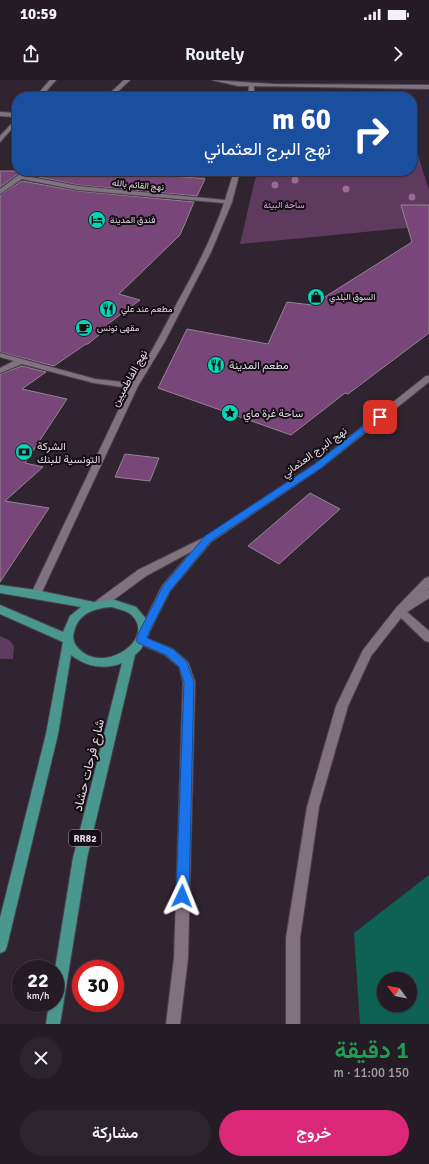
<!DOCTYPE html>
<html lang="ar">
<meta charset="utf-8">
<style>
body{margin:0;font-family:Signika,Vazirmatn,sans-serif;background:#2c242c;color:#f1f3f6;direction:rtl;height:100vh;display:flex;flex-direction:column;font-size:15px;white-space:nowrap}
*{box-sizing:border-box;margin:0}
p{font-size:13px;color:#a3a1a6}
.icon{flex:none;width:22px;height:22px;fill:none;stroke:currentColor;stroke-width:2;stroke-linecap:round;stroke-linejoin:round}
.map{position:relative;height:944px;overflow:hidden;direction:ltr}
.drawer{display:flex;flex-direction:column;background:#241b24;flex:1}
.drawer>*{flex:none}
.guide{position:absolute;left:12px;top:12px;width:405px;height:84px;border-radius:16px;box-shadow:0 1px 3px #0004,0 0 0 1px #413941;direction:rtl;background:#1a4fa0;color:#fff;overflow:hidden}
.needle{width:26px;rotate:302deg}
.controls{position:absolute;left:377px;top:892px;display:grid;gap:8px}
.controls a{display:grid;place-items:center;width:40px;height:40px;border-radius:50%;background:#241b24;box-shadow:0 1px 3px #0004,0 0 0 1px #413941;font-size:20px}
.speed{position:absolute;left:12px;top:880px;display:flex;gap:8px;font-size:20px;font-weight:700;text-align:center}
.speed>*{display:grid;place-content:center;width:52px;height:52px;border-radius:50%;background:#241b24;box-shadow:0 1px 3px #0004,0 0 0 1px #413941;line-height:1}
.speed small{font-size:10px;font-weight:400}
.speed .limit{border:6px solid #d22;background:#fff;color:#111}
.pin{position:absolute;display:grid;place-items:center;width:34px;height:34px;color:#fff;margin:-17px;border-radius:8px;box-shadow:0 2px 6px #0006}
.me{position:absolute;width:44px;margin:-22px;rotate:2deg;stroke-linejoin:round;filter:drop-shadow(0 0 3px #0008)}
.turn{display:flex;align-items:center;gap:14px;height:84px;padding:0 20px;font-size:18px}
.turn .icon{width:52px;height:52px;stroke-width:2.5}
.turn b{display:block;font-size:28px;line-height:34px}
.round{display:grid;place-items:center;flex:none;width:42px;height:42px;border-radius:21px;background:#2c242c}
.head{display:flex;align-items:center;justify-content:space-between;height:68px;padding:0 20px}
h1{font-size:24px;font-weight:600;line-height:30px;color:#1e9e55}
.primary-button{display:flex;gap:8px;margin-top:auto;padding:8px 20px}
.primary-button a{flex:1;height:46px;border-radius:24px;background:#db2777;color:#fff;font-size:16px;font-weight:600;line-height:46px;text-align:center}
.primary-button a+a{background:#2c242c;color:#f1f3f6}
.status{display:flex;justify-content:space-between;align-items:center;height:28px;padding:0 20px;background:#241b24;direction:ltr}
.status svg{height:11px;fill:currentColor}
header{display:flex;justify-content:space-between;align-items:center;height:52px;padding:0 20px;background:#241b24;font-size:18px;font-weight:600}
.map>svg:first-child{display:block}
</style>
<div class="status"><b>10:59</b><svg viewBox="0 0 49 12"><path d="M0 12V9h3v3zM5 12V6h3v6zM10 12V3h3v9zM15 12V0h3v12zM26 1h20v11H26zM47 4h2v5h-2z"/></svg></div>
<header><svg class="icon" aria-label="forward" viewBox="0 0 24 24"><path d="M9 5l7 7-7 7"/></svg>Routely<svg class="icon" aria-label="share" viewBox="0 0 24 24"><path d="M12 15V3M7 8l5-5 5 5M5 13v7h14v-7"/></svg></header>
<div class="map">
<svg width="429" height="944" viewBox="0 0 429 944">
<rect width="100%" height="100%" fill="#302430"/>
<g fill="#5f3a5f">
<path d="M274 12H398L399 17H273Z"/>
<path d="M412 56 429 110V148H405L240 164 257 91H412Z"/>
<path d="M181 91H206L205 99 178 97Z"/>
<path d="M0 556 9 560 14 566 13 579H0Z"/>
</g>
<path fill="#0e6254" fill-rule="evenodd" d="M429 795V944H360L354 853ZM384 899H410V925H384Z"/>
<g fill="#784678" stroke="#938492">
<path d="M0 91H22L0 107Z"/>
<path d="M32 91H174L173 96 205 99 197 116 78 105 28 95Z"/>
<path d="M22 101 78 111 194 122 180 155 119 214 140 220 108 244 111 245 88 264H86L54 286 0 272V115Z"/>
<path d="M401 125H429V253L348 314 345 313 291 355 158 308 187 249 268 264 287 222 312 225 412 162Z"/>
<path d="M22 286 46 292 22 309 67 319 25 383 43 387 5 421 49 428 0 502V294Z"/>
<path d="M125 374 159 378 150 401 115 397Z"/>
<path d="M310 413 340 429 279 484 248 466Z"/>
</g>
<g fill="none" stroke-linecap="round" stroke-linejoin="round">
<g stroke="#4c424c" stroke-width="2">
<g id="minor">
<path d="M50 0H56L41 17H35Z"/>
<path d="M124 0H130L112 17H106Z"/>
<path d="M212 0 273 4 429 5V9L254 6V17H248L249 6H238Z"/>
<path d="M0 32 17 33V37L0 36Z"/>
<path d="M17 38V43L0 62V56Z"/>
<path d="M24 91H31L25 96 78 106 225 120 234 91H240L232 122 211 172 164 263 138 306 41 514 40 517H32L31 514 129 308 94 303 22 284 0 293V288L14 281 0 277V273L95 299 132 303C149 278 163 250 177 223 195 191 212 158 224 123L78 110 22 99 0 114V109Z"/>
<path d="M426 296H429V302L321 388 211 462 170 511 148 555 144 556 140 555 139 552 162 506 192 471 146 496 104 527H96L95 524 96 521 138 490 205 457 315 384Z"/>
<path d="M429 497V508L427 510 429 509V518L407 532 429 551V562L425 561 401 538 371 576 348 626 319 727 300 858V944H286V858L307 727 336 626 363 570 396 528 425 498Z"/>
<path d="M141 556 173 569 188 582 195 602 188 878 180 944H166L174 878 183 602 179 587 165 575 137 563 136 560 137 557Z"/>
</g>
</g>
<g stroke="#4c424c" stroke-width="2">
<path id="major" d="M0 505 36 510 94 522 112 519 136 527 148 541 149 554 141 569 135 575 87 778 60 944H46L49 923H55V889L73 778 122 583C105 590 86 587 71 575L58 654 7 866 5 871 0 873V838L46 654 63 562 0 534V525L63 552 70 536 81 527 0 513ZM112 527C117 529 124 530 129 533 160 556 105 596 79 569 74 564 72 558 74 552 78 533 95 528 112 527Z"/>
</g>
<use href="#minor" fill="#817280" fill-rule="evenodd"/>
<use href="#major" fill="#49978e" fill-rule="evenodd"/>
</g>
<g fill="#986a97">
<circle cx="295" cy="100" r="3.5"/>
<circle cx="275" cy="105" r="3.5"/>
<circle cx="346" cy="109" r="3.5"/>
<circle cx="412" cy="117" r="3.5"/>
</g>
<path fill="#1a73e8" stroke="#114b97" d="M377 335H380L383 337 321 388 211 461 170 511 149 552 147 558 173 569 187 582 194 602 189 816 187 821 182 822 178 821 176 816 184 602 179 587 166 575 138 563 136 560 139 552 163 506 205 456 315 384Z"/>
<defs>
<g id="hotel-disc" transform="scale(0.9)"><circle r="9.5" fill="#06d5b6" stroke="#150f15"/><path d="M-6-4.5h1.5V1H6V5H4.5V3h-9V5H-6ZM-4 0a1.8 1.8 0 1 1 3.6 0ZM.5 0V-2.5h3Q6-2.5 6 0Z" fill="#111"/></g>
<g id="shop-disc" transform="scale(0.9)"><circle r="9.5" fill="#06d5b6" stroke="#150f15"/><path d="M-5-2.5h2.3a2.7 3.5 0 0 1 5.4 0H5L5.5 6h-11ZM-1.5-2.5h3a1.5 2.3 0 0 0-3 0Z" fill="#111"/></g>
<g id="restaurant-disc" transform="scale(0.9)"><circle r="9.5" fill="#06d5b6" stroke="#150f15"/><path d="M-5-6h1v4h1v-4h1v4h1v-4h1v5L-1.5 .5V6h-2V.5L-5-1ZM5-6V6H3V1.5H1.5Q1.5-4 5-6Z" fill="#111"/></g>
<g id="cafe-disc" transform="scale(0.9)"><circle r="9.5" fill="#06d5b6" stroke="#150f15"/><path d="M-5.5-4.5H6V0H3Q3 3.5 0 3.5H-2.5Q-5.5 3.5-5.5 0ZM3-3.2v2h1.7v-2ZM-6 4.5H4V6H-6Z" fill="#111"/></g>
<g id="sight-disc" transform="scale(0.9)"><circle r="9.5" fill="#06d5b6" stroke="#150f15"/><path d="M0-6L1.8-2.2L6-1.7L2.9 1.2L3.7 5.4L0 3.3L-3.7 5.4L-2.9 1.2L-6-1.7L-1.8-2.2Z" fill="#111"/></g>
<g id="bank-disc" transform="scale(0.9)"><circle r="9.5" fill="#06d5b6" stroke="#150f15"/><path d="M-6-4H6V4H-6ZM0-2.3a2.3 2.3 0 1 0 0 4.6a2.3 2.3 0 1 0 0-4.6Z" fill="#111"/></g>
</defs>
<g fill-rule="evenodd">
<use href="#hotel-disc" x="97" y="140"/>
<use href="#shop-disc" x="316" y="217"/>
<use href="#restaurant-disc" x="108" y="229"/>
<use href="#cafe-disc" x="84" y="248"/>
<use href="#restaurant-disc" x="216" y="285"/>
<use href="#sight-disc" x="230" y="333"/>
<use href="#bank-disc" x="24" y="372"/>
</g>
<g text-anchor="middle" stroke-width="4" stroke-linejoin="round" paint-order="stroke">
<g font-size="9" fill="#e0d8e0" stroke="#150f15">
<text transform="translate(138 105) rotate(5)" y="3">نهج القائم بالله</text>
</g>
<g font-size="9" fill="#eda3ec" stroke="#150f15">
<text x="284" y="128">ساحة البيئة</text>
</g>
<g font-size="9" fill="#e0d8e0" stroke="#150f15" text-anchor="start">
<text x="110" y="143">فندق المدينة</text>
<text x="329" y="220">السوق البلدي</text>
<text x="121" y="232">مطعم عند علي</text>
<text x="97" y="251">مقهى تونس</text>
</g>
<rect fill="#150f15" stroke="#a39ca3" stroke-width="1" x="69" y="750" width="32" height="16" rx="3"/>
<g font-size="10" font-weight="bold" fill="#e0d8e0">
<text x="85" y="762">RR82</text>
</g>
<g font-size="11" fill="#e0d8e0" stroke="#150f15" text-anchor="start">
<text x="229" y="289">مطعم المدينة</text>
<text x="243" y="337">ساحة غرة ماي</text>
<text x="37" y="370">الشركة<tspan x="37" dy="13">التونسية للبنك</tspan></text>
</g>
<g font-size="11" fill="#e0d8e0" stroke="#150f15">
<text transform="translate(129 298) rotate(-61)" y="4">نهج الفاطميين</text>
<text transform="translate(314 372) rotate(-36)" y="4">نهج البرج العثماني</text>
</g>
<g font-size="13" fill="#e0d8e0" stroke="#150f15">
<text transform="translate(88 685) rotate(-76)" y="5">شارع فرحات حشاد</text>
</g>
</g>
</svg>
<div class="controls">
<a><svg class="needle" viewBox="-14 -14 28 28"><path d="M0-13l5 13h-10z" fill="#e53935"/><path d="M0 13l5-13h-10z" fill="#a3a1a6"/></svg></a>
</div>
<div class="speed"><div>22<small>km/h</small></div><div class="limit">30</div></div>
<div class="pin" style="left:380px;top:337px;background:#d93025"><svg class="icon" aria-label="arrive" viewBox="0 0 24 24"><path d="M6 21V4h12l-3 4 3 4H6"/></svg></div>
<svg class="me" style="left:182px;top:816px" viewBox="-20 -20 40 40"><path d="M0-17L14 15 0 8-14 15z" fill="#1a73e8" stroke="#fff" stroke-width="4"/></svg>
<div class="guide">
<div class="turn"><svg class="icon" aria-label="right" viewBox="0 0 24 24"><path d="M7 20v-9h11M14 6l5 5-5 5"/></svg><div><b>60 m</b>نهج البرج العثماني</div></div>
</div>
</div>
<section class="drawer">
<div class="head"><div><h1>1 دقيقة</h1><p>150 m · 11:00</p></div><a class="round"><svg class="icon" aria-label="close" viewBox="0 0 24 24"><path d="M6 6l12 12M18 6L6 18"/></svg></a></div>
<div class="primary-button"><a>خروج</a><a>مشاركة</a></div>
</section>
